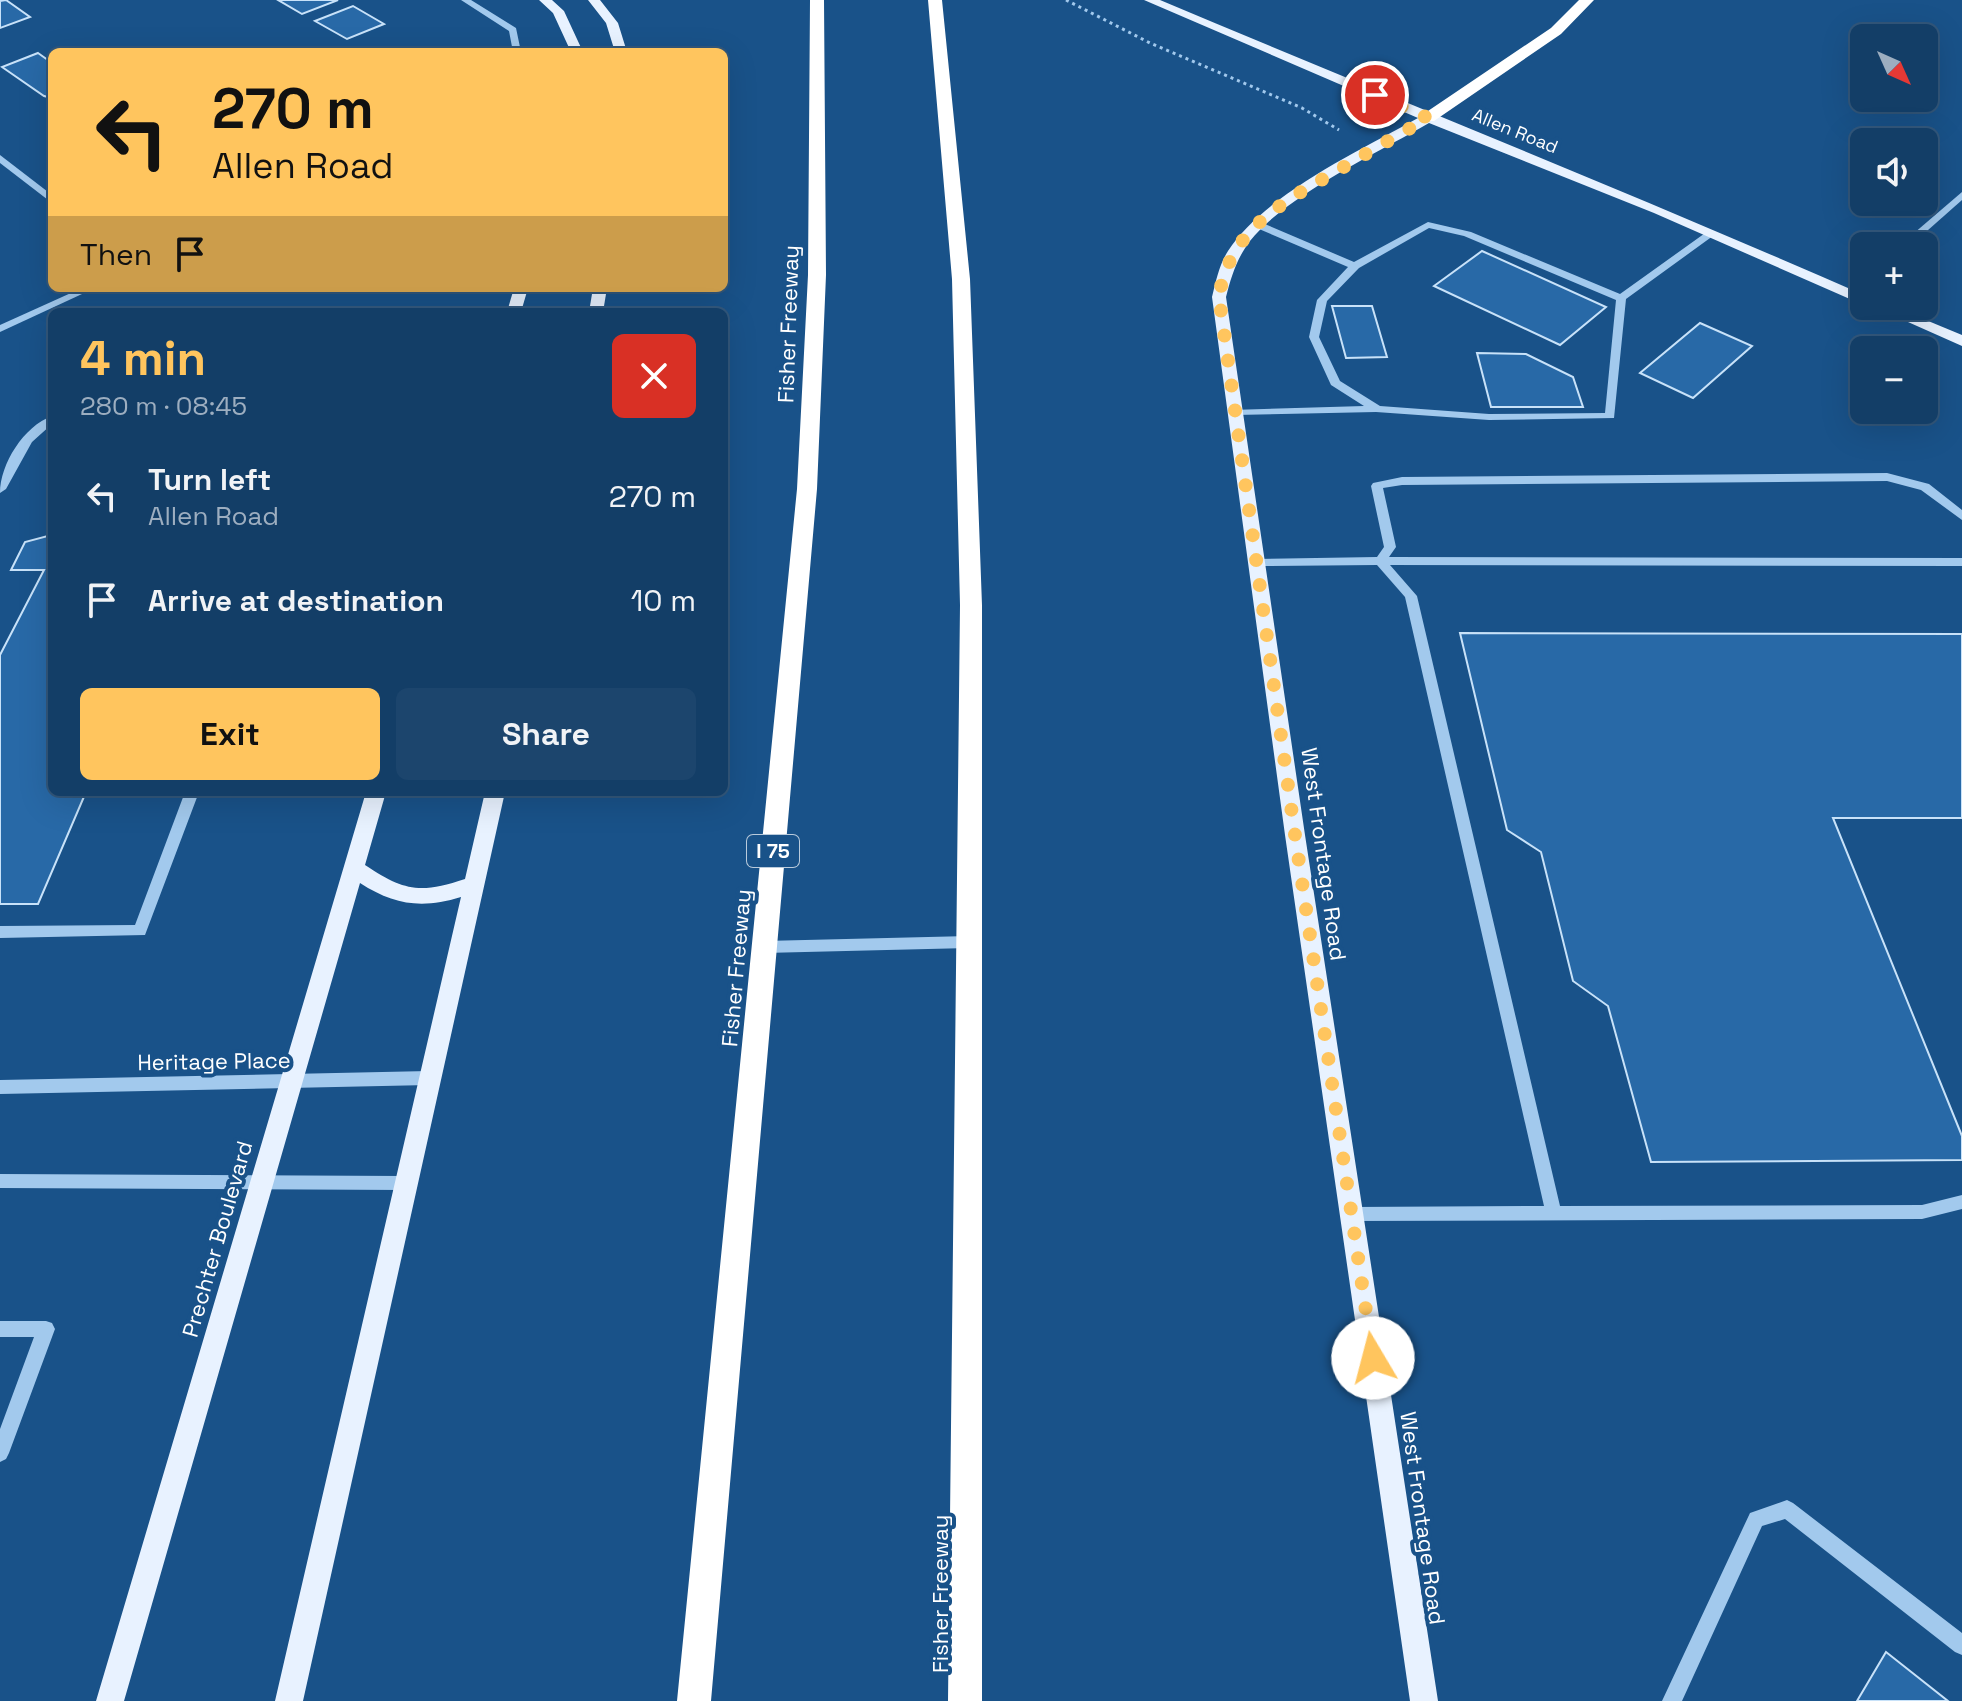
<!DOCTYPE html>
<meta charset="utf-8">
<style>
body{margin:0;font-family:"Space Grotesk",sans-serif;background:#1c456d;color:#f1f3f6;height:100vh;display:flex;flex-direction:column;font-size:30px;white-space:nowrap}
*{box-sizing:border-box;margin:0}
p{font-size:26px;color:#9daec0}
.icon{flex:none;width:44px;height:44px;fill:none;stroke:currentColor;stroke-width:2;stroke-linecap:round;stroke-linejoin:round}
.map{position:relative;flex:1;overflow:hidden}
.side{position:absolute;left:48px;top:308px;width:680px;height:488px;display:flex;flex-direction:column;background:#133e67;border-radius:12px;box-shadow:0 8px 32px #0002,0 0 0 2px #32577b}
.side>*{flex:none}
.hud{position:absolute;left:48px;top:48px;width:680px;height:244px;border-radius:12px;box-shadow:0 8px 32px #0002,0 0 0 2px #32577b;background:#ffc55e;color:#111;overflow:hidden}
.needle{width:52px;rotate:135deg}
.fabs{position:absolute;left:1850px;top:24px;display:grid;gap:16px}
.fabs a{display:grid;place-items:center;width:88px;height:88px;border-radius:12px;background:#133e67;box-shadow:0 8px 32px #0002,0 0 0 2px #32577b;font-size:40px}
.pin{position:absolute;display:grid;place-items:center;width:68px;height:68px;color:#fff;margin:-34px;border:4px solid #fff;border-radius:50%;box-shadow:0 2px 8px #0007}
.me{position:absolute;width:88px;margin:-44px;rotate:352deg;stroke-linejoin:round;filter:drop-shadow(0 0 6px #0008)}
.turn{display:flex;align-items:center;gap:28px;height:168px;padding:0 32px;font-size:36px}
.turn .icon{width:104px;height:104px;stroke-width:2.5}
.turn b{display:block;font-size:56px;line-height:68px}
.then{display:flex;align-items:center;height:76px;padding:0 32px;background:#0003;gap:16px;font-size:30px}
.round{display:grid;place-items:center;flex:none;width:84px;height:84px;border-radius:12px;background:#1c456d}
.headline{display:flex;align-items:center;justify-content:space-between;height:136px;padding:0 32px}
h1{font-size:48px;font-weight:700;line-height:60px;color:#ffc55e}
.button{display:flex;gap:16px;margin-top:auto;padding:16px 32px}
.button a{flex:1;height:92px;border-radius:12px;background:#ffc55e;color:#111;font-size:32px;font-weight:700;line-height:92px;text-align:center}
.button a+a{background:#1c456d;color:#f1f3f6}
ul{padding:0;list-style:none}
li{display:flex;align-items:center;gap:24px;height:104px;padding:0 32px}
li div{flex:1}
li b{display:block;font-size:30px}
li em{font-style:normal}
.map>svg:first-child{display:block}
</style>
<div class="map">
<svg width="1962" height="1701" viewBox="0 0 1962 1701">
<rect width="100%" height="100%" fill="#195289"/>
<g fill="#2869a7" stroke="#c8e2f9" stroke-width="2">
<path d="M6 0 30 17 0 28V1Z"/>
<path d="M278 0H338L302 14Z"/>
<path d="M353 6 384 24 347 39 315 21Z"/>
<path d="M38 53 52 63V98L44 96 2 67Z"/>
<path d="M1482 251 1606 307 1560 345 1434 286Z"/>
<path d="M1332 306H1372L1387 357 1346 358Z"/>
<path d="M1700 323 1752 346 1693 398 1640 373Z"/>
<path d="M1477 353 1526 354 1573 377 1583 407H1491Z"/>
<path d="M52 528V792H86L38 904H0V655L44 570H11L25 542 48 536Z"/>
<path d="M1460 633 1962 634V818H1833L1962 1136V1160L1651 1162 1608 1006 1573 981 1541 852 1507 830Z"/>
<path d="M1886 1652 1948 1701H1857Z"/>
</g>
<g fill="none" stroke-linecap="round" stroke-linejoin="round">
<path stroke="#a2c9ed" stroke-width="3" stroke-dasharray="3 4" stroke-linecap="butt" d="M1066 0 1150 43 1302 108 1339 130"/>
<g fill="#a2c9ed" fill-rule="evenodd">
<path d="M461 0H471L516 28 521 52H513L509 31Z"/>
<path d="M0 155 52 195V203L0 163Z"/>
<path d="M1962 192V200L1910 246H1899Z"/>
<path d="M1252 222H1260L1354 262 1428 222 1471 232 1620 294 1708 231 1717 233 1626 299 1614 418 1489 420 1376 412 1235 415 1229 412 1231 410 1364 406 1331 385 1309 337 1317 300 1348 267 1252 226ZM1429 228 1464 236 1616 300 1605 413 1489 414 1380 406 1340 381 1319 337 1327 301 1359 268Z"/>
<path d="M1864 279V288L1855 296H1847V292Z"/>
<path d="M82 288H95L0 332V325Z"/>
<path d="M52 416V424L32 442 6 489 0 493C0 464 24 426 52 416Z"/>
<path d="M1887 473 1929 484 1962 510V520L1921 490 1887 481 1402 485 1383 488 1396 547 1389 557 1962 558V566L1390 565 1417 596 1560 1206 1922 1205 1962 1195V1209L1922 1219 1352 1221 1346 1219 1344 1214 1346 1209 1352 1207 1544 1206 1405 597 1377 565 1257 566 1253 565 1251 562 1253 559 1377 557 1384 547 1371 486 1373 483 1402 477Z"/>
<path d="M185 792H199L145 935 0 938V926L135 925Z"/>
<path d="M969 936 974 938 976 942 974 946 969 948 764 953 759 951 757 947 759 943 764 941Z"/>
<path d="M429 1071 434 1073 437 1078 434 1083 429 1085 0 1094V1080Z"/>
<path d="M0 1174 404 1176 410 1178 412 1183 410 1188 404 1190 0 1188Z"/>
<path d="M0 1321H46L52 1323 55 1329 9 1453 6 1459 0 1462V1429L34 1337H0Z"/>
<path d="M1787 1500 1793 1503 1962 1633V1655L1955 1652 1785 1519 1762 1526 1682 1701H1662L1750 1513Z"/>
</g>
<g fill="#e8f2ff" fill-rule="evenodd">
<path d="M539 0H552L564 11 583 52H571L553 13Z"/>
<path d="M588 0H600L618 23 627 52H615L606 23Z"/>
<path d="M1144 0H1160C1395 99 1631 193 1864 295V304L1859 303 1654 213 1429 123C1379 152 1284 197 1250 241 1237 258 1231 277 1226 297L1305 835 1438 1701H1410L1285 835 1212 297C1216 281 1219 265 1228 251 1264 195 1359 151 1418 118Z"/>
<path d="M514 288H528L521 312H507Z"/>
<path d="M593 288H607L603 312H589Z"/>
<path d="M1872 306H1892L1962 335V346Z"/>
<path d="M366 792H386L365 865C404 891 420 894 465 879L485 792H505L303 1701H275L461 897C422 909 394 905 360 883L124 1701H96Z"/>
</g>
<g fill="#fff" fill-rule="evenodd">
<path d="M810 0H824L826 275 817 489 711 1701H677L797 489 808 275Z"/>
<path d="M928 0H942L970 279 982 605V1701H948L960 605 952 279Z"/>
<path d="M1579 0H1594L1561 34 1434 121H1422V115L1551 28Z"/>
</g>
</g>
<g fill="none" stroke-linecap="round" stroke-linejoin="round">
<path stroke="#ffc55e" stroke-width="14" stroke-dasharray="0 25.2" d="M1373 1358 1295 835 1219 297C1229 230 1283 202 1337 171 1367 153 1398 135 1428 118L1375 95"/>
</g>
<g text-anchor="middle" stroke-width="8" stroke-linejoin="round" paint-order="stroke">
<g font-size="18" fill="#fff" stroke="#195289">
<text transform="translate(1515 131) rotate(22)" y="6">Allen Road</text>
</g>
<rect fill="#195289" stroke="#bacbdc" stroke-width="2" x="747" y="835" width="52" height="32" rx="6"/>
<g font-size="20" font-weight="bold" fill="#fff">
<text x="773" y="858">I 75</text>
</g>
<g font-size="22" fill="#fff" stroke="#195289">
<text transform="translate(788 324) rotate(-88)" y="8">Fisher Freeway</text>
<text transform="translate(1324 854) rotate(82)" y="8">West Frontage Road</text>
<text transform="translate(736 968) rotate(-85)" y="8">Fisher Freeway</text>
<text transform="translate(214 1061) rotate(-1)" y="8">Heritage Place</text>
<text transform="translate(217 1239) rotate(-74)" y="8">Prechter Boulevard</text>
<text transform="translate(1423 1518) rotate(82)" y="8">West Frontage Road</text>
<text transform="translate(940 1594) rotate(-90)" y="8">Fisher Freeway</text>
</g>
</g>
</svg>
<div class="fabs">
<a><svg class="needle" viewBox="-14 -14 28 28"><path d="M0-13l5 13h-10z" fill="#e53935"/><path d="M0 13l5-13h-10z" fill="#9daec0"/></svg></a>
<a><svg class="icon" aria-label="sound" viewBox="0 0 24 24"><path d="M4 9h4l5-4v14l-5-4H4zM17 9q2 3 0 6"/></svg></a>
<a>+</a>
<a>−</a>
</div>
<div class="pin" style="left:1375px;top:95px;background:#d93025"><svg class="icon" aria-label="arrive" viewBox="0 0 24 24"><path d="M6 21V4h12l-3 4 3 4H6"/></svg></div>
<svg class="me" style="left:1373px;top:1358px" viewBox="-20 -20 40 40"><circle r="19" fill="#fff"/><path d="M0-13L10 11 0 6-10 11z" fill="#ffc55e"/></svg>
<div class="hud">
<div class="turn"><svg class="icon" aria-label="left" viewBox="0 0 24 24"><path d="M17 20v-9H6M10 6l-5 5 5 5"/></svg><div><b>270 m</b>Allen Road</div></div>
<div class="then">Then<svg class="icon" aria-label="arrive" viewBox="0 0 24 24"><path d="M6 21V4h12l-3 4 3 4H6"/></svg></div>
</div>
<section class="side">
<div class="headline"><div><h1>4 min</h1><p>280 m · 08:45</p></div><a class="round" style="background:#d93025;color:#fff"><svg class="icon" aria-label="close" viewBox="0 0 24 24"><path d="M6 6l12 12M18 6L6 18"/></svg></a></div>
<ul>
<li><svg class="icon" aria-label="left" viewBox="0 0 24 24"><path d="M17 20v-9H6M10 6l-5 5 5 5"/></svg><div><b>Turn left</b><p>Allen Road</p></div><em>270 m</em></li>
<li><svg class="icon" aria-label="arrive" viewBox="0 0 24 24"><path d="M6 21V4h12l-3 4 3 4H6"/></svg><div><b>Arrive at destination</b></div><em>10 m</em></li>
</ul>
<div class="button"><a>Exit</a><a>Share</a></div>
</section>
</div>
